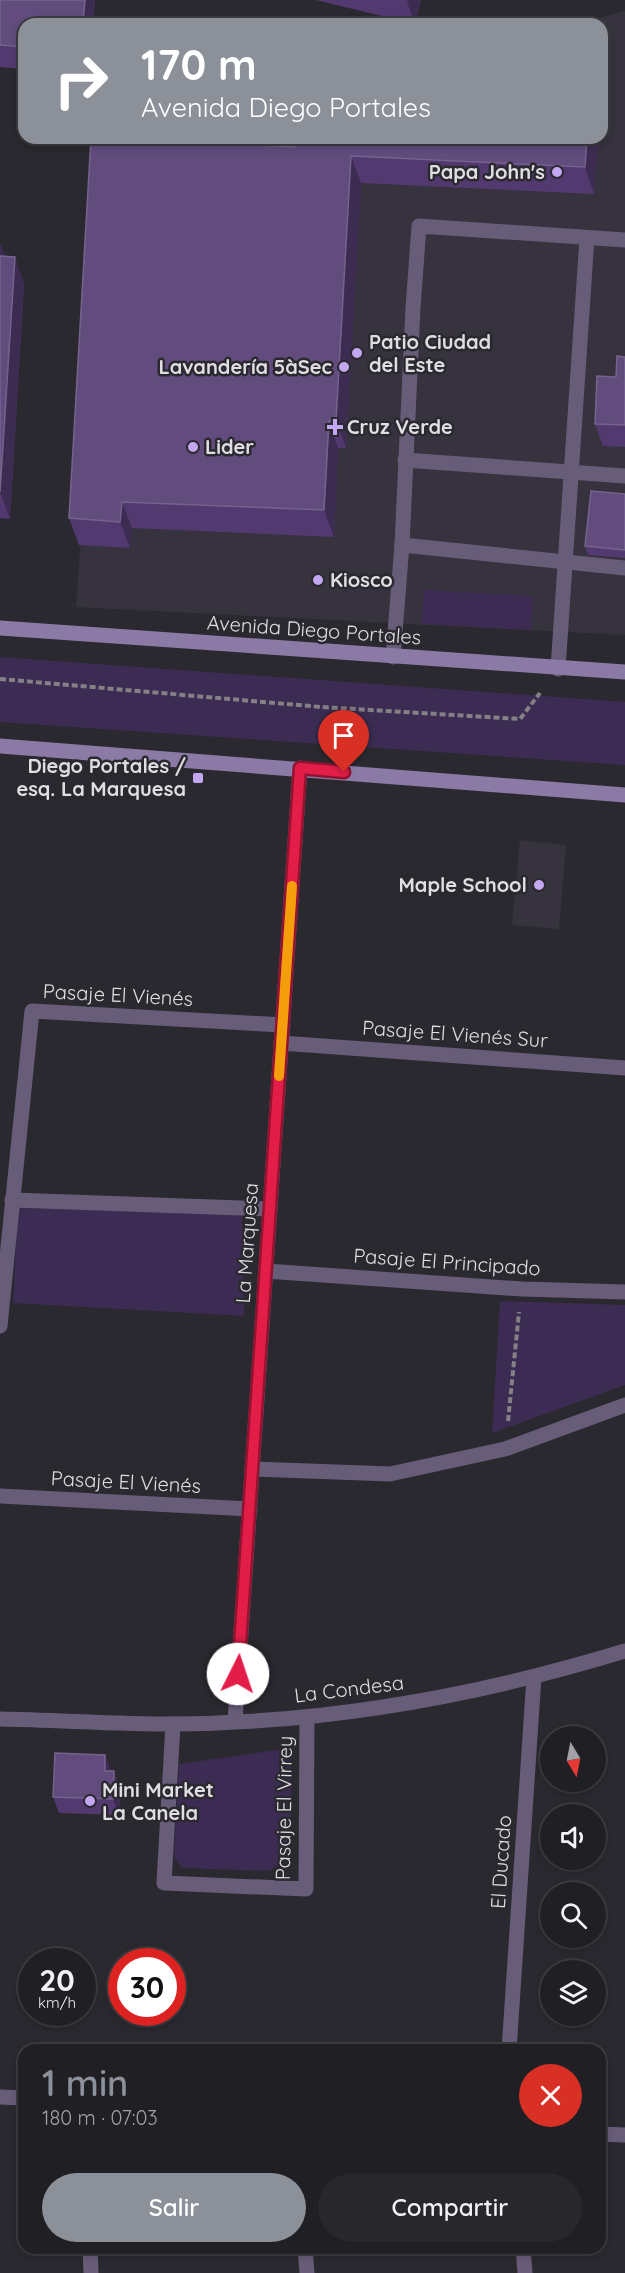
<!DOCTYPE html>
<html lang="es">
<meta charset="utf-8">
<style>
body{margin:0;font-family:Quicksand,sans-serif;background:#28272c;color:#f1f3f6;height:100vh;display:flex;flex-direction:column;font-size:22px;white-space:nowrap}
*{box-sizing:border-box;margin:0}
p{font-size:20px;color:#a2a2a6}
.icon{flex:none;width:33px;height:33px;fill:none;stroke:currentColor;stroke-width:2;stroke-linecap:round;stroke-linejoin:round}
.map{position:relative;flex:1;overflow:hidden}
.sheet{position:absolute;left:18px;top:2044px;width:588px;height:210px;display:flex;flex-direction:column;background:#201f24;border-radius:18px;box-shadow:0 3px 9px #0003,0 0 0 2px #3d3d41}
.sheet>*{flex:none}
.top-card{position:absolute;left:18px;top:18px;width:590px;height:126px;border-radius:18px;box-shadow:0 3px 9px #0003,0 0 0 2px #3d3d41;background:#8c9099;color:#fff;overflow:hidden}
.needle{width:39px;rotate:170deg}
.tools{position:absolute;left:540px;top:1726px;display:grid;gap:12px}
.tools a{display:grid;place-items:center;width:66px;height:66px;border-radius:50%;background:#201f24;box-shadow:0 3px 9px #0003,0 0 0 2px #3d3d41;font-size:30px}
.speed{position:absolute;left:18px;top:1948px;display:flex;gap:12px;font-size:30px;font-weight:700;text-align:center}
.speed>*{display:grid;place-content:center;width:78px;height:78px;border-radius:50%;background:#201f24;box-shadow:0 3px 9px #0003,0 0 0 2px #3d3d41;line-height:1}
.speed small{font-size:15px;font-weight:400}
.speed .limit{border:9px solid #d22;background:#fff;color:#111}
.pin{position:absolute;display:grid;place-items:center;width:51px;height:51px;color:#fff;margin:-62px -26px;border-radius:50% 50% 50% 0;rotate:-45deg;box-shadow:0 0 6px #0007}
.pin .icon{rotate:45deg}
.me{position:absolute;width:66px;margin:-33px;rotate:4deg;stroke-linejoin:round;filter:drop-shadow(0 0 4px #0008)}
.turn{display:flex;align-items:center;gap:21px;height:126px;padding:0 24px;font-size:27px}
.turn .icon{width:78px;height:78px;stroke-width:2.5}
.turn b{display:block;font-size:42px;line-height:51px}
.round{display:grid;place-items:center;flex:none;width:63px;height:63px;border-radius:32px;background:#28272c}
.head{display:flex;align-items:center;justify-content:space-between;height:102px;padding:0 24px}
h1{font-size:36px;font-weight:600;line-height:45px;color:#8c9099}
.cta{display:flex;gap:12px;margin-top:auto;padding:12px 24px}
.cta a{flex:1;height:69px;border-radius:36px;background:#8c9099;color:#fff;font-size:24px;font-weight:600;line-height:69px;text-align:center}
.cta a+a{background:#28272c;color:#f1f3f6}
.map>svg:first-child{display:block}
</style>
<div class="map">
<svg width="625" height="2273" viewBox="0 0 625 2273">
<rect width="100%" height="100%" fill="#2b2930"/>
<g fill="#36323e">
<path d="M625 11V635L76 607 109 138H602V24H577Z"/>
<path d="M520 840 566 845 559 929 512 925Z"/>
</g>
<g fill="#3c2c53">
<path d="M424 590 533 596 531 630 422 624Z"/>
<path d="M0 657 625 702V765L0 722Z"/>
<path d="M18 1208 242 1214 244 1316 13 1303Z"/>
<path d="M500 1301 625 1305V1385L492 1433Z"/>
<path d="M291 1748V1856L269 1871 182 1868 174 1856 179 1764Z"/>
</g>
<g fill="none" stroke-linecap="round" stroke-linejoin="round">
<g stroke="#838186" stroke-width="4" stroke-dasharray="6 3" stroke-linecap="butt">
<path d="M0 679 321 707 520 719 540 693"/>
<path d="M508 1421 519 1312"/>
</g>
<g stroke="#685d79" stroke-width="15">
<path d="M625 240 419 226 413 308 402 545 625 568"/>
<path d="M405 460 625 476"/>
<path d="M393 657 402 545"/>
<path d="M558 669 587 238"/>
</g>
<g stroke="#685d79" stroke-width="15">
<path d="M281 1043 625 1068"/>
<path d="M12 1200 270 1209"/>
<path d="M266 1271 522 1289 625 1292"/>
<path d="M0 1326 32 1011 283 1025"/>
<path d="M252 1469 390 1474 505 1449 625 1405"/>
<path d="M0 1496 250 1509"/>
<path d="M0 1719C58 1720 115 1724 173 1724 327 1723 478 1696 625 1651"/>
<path d="M235 1721 300 768"/>
<path d="M173 1724 164 1883 306 1889 307 1717"/>
<path d="M509 2050 534 1677"/>
<path d="M0 2097 24 2098"/>
<path d="M600 2134 625 2135"/>
<path d="M90 2248 91 2273"/>
<path d="M305 2248 307 2273"/>
<path d="M523 2248 525 2273"/>
</g>
<g stroke="#8a7aa5" stroke-width="15">
<path d="M0 628 625 672"/>
<path d="M0 746 625 795"/>
</g>
</g>
<g fill="#523a71">
<path d="M0 0H95L93 24H24V69L0 67Z"/>
<path d="M316 0H421L415 24Z"/>
<path d="M598 138 594 194 361 183 346 448H338L334 537 132 528 130 548 79 545 69 518 295 147Z"/>
<path d="M0 243 5 257 24 284 10 519 0 518Z"/>
<path d="M625 357V447L603 446 595 424Z"/>
<path d="M625 494V558L588 555 585 546Z"/>
<path d="M105 1755 111 1771H114L120 1788 119 1815 59 1813 53 1797Z"/>
</g>
<g fill="#3c2c52">
<path d="M85 0H95L93 24H83Z"/>
<path d="M408 0H421L415 24 407 2Z"/>
<path d="M587 138H598L594 194 585 167Z"/>
<path d="M351 156 361 183 346 448 336 421Z"/>
<path d="M0 243 9 266 0 262Z"/>
<path d="M15 257 24 284 10 519 0 492Z"/>
<path d="M329 421 338 448 334 537 324 510Z"/>
<path d="M122 502 132 528 130 548 120 522Z"/>
<path d="M105 1755 111 1771H105Z"/>
<path d="M114 1771 120 1788 119 1815 113 1799Z"/>
</g>
<g fill="#614c7d" stroke="#75638d" stroke-width="1.5">
<path d="M0 0H85L83 24H24V47L0 45Z"/>
<path d="M91 138H134L295 147V138H587L585 167 351 156 336 421H329L324 510 122 502 120 522 69 518Z"/>
<path d="M0 256 15 257 0 492Z"/>
<path d="M617 356 625 357V425L595 424 597 376 616 377Z"/>
<path d="M591 491 625 494V550L585 546Z"/>
<path d="M55 1753 105 1755V1771H114L113 1799 53 1797Z"/>
</g>
<g fill="none" stroke-linecap="round" stroke-linejoin="round">
<g stroke="#92132f" stroke-width="15">
<path id="route" d="M238 1674 300 768 344 772"/>
</g>
<use href="#route" stroke="#e11d48" stroke-width="10"/>
<path stroke="#f59e0b" stroke-width="10" d="M279 1076 292 886"/>
</g>
<g fill="#c4a7f1" stroke="#2b2930" stroke-width="2">
<circle cx="557" cy="172" r="6"/>
<circle cx="357" cy="353" r="6"/>
<circle cx="344" cy="367" r="6"/>
<path d="M332 418h6v6h6v6h-6v6h-6v-6h-6v-6h6z"/>
<circle cx="193" cy="447" r="6"/>
<circle cx="318" cy="580" r="6"/>
<rect x="192" y="772" width="12" height="12" rx="3"/>
<circle cx="539" cy="885" r="6"/>
<circle cx="90" cy="1801" r="6"/>
</g>
<g text-anchor="middle" stroke-width="5" stroke-linejoin="round" paint-order="stroke">
<g font-size="20" font-weight="bold" fill="#e0dee2" stroke="#2b2930" text-anchor="start">
<text x="545" y="179" text-anchor="end">Papa John's</text>
<text x="369" y="349">Patio Ciudad<tspan x="369" dy="23">del Este</tspan></text>
<text x="332" y="374" text-anchor="end">Lavandería 5àSec</text>
<text x="347" y="434">Cruz Verde</text>
<text x="205" y="454">Lider</text>
<text x="330" y="587">Kiosco</text>
<text x="186" y="773" text-anchor="end">Diego Portales /<tspan x="186" dy="23">esq. La Marquesa</tspan></text>
<text x="527" y="892" text-anchor="end">Maple School</text>
<text x="102" y="1797">Mini Market<tspan x="102" dy="23">La Canela</tspan></text>
</g>
<g font-size="20" fill="#e0dee2" stroke="#2b2930">
<text transform="translate(314 630) rotate(4)" y="7">Avenida Diego Portales</text>
<text transform="translate(118 995) rotate(3)" y="7">Pasaje El Vienés</text>
<text transform="translate(455 1034) rotate(4)" y="7">Pasaje El Vienés Sur</text>
<text transform="translate(247 1243) rotate(-86)" y="7">La Marquesa</text>
<text transform="translate(447 1262) rotate(4)" y="7">Pasaje El Principado</text>
<text transform="translate(126 1482) rotate(3)" y="7">Pasaje El Vienés</text>
<text transform="translate(349 1689) rotate(-7)" y="7">La Condesa</text>
<text transform="translate(284 1808) rotate(-89)" y="7">Pasaje El Virrey</text>
<text transform="translate(501 1862) rotate(-86)" y="7">El Ducado</text>
</g>
</g>
</svg>
<div class="tools">
<a><svg class="needle" viewBox="-14 -14 28 28"><path d="M0-13l5 13h-10z" fill="#e53935"/><path d="M0 13l5-13h-10z" fill="#a2a2a6"/></svg></a>
<a><svg class="icon" aria-label="sound" viewBox="0 0 24 24"><path d="M4 9h4l5-4v14l-5-4H4zM17 9q2 3 0 6"/></svg></a>
<a><svg class="icon" aria-label="search" viewBox="0 0 24 24"><circle cx="10" cy="10" r="6"/><path d="M15 15l6 6"/></svg></a>
<a><svg class="icon" aria-label="layers" viewBox="0 0 24 24"><path d="M12 4l9 5-9 5-9-5zM3 14l9 5 9-5"/></svg></a>
</div>
<div class="speed"><div>20<small>km/h</small></div><div class="limit">30</div></div>
<div class="pin" style="left:344px;top:772px;background:#d93025"><svg class="icon" aria-label="arrive" viewBox="0 0 24 24"><path d="M6 21V4h12l-3 4 3 4H6"/></svg></div>
<svg class="me" style="left:238px;top:1674px" viewBox="-20 -20 40 40"><circle r="19" fill="#fff"/><path d="M0-13L10 11 0 6-10 11z" fill="#e11d48"/></svg>
<div class="top-card">
<div class="turn"><svg class="icon" aria-label="right" viewBox="0 0 24 24"><path d="M7 20v-9h11M14 6l5 5-5 5"/></svg><div><b>170 m</b>Avenida Diego Portales</div></div>
</div>
<section class="sheet">
<div class="head"><div><h1>1 min</h1><p>180 m · 07:03</p></div><a class="round" style="background:#d93025;color:#fff"><svg class="icon" aria-label="close" viewBox="0 0 24 24"><path d="M6 6l12 12M18 6L6 18"/></svg></a></div>
<div class="cta"><a>Salir</a><a>Compartir</a></div>
</section>
</div>
